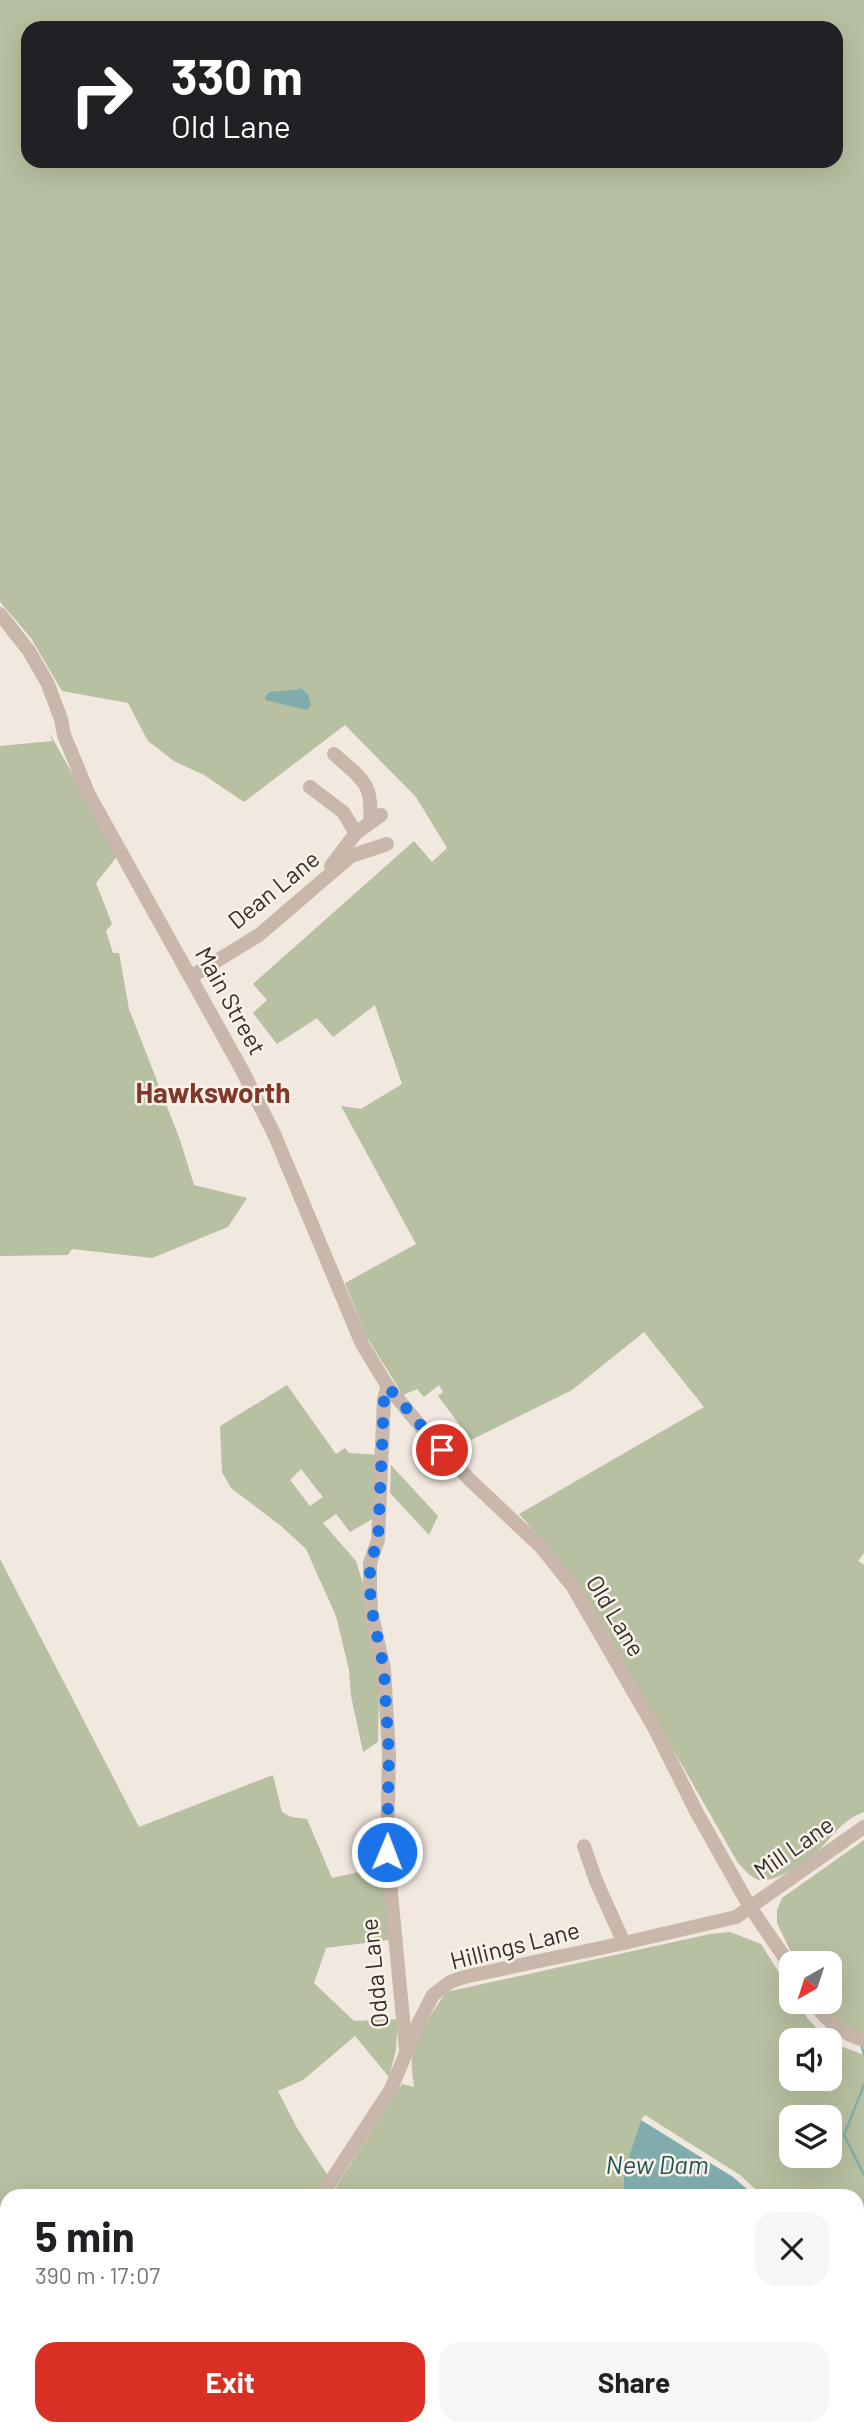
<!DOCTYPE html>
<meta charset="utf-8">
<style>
body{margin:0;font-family:Barlow,sans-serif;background:#f6f6f6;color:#202124;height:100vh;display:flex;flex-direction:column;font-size:26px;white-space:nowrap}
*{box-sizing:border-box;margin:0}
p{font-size:23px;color:#757577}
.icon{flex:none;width:38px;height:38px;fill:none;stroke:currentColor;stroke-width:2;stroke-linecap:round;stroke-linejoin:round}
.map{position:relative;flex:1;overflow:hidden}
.sheet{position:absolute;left:0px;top:2189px;width:864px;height:247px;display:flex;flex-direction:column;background:#fff;border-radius:21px 21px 0 0;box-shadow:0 7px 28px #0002}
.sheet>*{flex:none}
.top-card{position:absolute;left:21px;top:21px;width:822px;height:147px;border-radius:21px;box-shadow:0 7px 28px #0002;background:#202124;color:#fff;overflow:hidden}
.needle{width:46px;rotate:219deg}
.tools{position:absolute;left:779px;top:1951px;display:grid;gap:14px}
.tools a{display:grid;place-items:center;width:63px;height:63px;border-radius:14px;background:#fff;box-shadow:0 7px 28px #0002;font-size:35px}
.pin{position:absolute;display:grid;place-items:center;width:60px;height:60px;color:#fff;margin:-30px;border:4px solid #fff;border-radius:50%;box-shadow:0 2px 7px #0007}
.me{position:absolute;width:77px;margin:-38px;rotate:1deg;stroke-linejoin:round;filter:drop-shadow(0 0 5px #0008)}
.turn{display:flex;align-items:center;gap:24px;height:147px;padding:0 35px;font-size:32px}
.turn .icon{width:91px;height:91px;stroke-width:2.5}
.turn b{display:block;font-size:49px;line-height:60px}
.round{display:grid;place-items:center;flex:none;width:74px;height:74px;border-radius:21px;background:#f6f6f6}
.summary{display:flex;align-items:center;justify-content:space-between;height:119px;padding:0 35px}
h1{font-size:42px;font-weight:700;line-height:52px}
.button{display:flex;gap:14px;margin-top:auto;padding:14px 35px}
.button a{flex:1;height:80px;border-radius:21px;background:#d93025;color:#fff;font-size:28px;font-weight:700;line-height:80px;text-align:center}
.button a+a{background:#f6f6f6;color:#202124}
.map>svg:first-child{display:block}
</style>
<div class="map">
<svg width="864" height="2435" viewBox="0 0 864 2435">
<rect width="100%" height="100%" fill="#f1e8df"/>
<g fill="#b7c0a0" fill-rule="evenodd">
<path d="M0 0H864V1553L858 1561 864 1565V1812C845 1818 835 1833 822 1847 810 1859 775 1884 759 1880 751 1878 744 1869 738 1863L585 1595 552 1551 519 1514 704 1407 644 1332 572 1390 471 1440 438 1396 443 1392 439 1385 424 1397 417 1389 403 1395 366 1336 345 1283 416 1244 341 1106 361 1109 402 1084 375 1005 333 1037 317 1018 277 1044 253 1013 267 1000 253 984 414 841 432 862 447 848 416 797 345 725 244 802 204 775 174 761 148 741 128 703 62 691 31 638 0 602ZM28 28H836V161H28Z"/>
<path d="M50 734 118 855 96 883 112 924 106 931 113 953H119L129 1009 180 1140 194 1185 247 1198 228 1227 152 1258 72 1249 68 1255 0 1256V746L52 741Z"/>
<path d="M287 1385 336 1454 345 1448 349 1453 379 1455 376 1517 350 1532 336 1514 323 1523 356 1561 363 1584 365 1609 377 1648 379 1686 378 1742 363 1752 351 1696 349 1670 336 1616 306 1549 281 1526 231 1488 222 1472 220 1426ZM301 1469 323 1497 310 1506 290 1480Z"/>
<path d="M391 1465 438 1516 429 1535 390 1493Z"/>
<path d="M0 1559 139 1827 273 1775 282 1812 291 1817 307 1819 332 1878 383 1867 389 1940 326 1948 314 1983 354 2021 398 2019 396 2050 389 2077 355 2036 303 2080 278 2091 297 2128 328 2176 314 2196H7V2429H160L156 2435H0Z"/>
<path d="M864 1840V2037L847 2029 820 2002H830V1964L796 1963 777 1923V1910L782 1898Z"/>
<path d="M730 1932 761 1944 791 1992V2002H797L808 2019 828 2040H791V2079H830V2042L864 2055V2256L858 2262V2196H763L740 2175 645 2115 641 2120 625 2172 624 2196H330L402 2084 414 2087C413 2076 410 2064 413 2053 419 2032 434 2010 446 1992L710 1934ZM791 2118H830V2156H791Z"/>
<path d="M864 2271V2435H831L827 2429H858V2277Z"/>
<path d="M177 2429H270L278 2435H174Z"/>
<path d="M382 2429H798L795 2431 797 2435H380Z"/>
</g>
<g fill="#80adac">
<path d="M301 688 308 695 311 704 307 710 265 700V697L269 692 295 690Z"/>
<path d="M641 2120 733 2177 755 2196H624V2172Z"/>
</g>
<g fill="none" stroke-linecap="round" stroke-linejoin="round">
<g stroke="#80adac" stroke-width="2.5">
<path d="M861 2044 864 2054"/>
<path d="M864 2085 844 2135 864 2175"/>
<path d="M858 2265 864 2258"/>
<path d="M797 2429 801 2435"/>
</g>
<g stroke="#c9b7ab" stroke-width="14">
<path d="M0 614 29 651 47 682 61 719 64 735 89 795 242 1070 275 1136 362 1344 388 1387 428 1435 470 1480 541 1547 573 1587 655 1729 697 1813 750 1907 791 1967"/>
<path d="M334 754C362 780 373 781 370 822"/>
<path d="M310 787 343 812 356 833"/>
<path d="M331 866 356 833 381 815"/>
<path d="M192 976 259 935 351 856 387 844"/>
<path d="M388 1387 384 1399 378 1540 370 1563V1590L371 1611 384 1669 389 1754 387 1852 406 2050"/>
<path d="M584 1846 596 1881 624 1943"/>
<path d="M814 2002C826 2021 842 2034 864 2040"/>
<path d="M321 2196 391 2089 419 2022 433 1995 450 1982 464 1977 624 1943 736 1917 864 1827"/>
<path d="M164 2435 168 2429"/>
</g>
</g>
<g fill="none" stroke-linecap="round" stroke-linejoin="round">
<path stroke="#1a73e8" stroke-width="12" stroke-dasharray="0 21.6" d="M387 1852 389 1754 385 1690 384 1669 372 1611 370 1590V1563L378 1541 384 1399 388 1387 442 1450"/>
</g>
<g text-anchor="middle" stroke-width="5" stroke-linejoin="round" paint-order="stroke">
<g font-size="24" fill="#372e2a" stroke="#f9f2eb">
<text transform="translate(274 890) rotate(-39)" y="8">Dean Lane</text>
<text transform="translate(230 1001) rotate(61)" y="8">Main Street</text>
<text transform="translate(615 1616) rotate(59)" y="8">Old Lane</text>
<text transform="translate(794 1848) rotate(-35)" y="8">Mill Lane</text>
<text transform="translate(515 1946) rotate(-14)" y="8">Hillings Lane</text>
<text transform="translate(375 1973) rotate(-96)" y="8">Odda Lane</text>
</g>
<g font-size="26" font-style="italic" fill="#225657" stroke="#f9f2eb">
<text x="657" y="2174">New Dam</text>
</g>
<g font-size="28" font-weight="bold" fill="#823828" stroke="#f9f2eb">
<text x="213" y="1103">Hawksworth</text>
</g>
</g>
</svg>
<div class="tools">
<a><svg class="needle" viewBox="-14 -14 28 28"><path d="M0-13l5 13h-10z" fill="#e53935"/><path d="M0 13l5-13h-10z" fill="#757577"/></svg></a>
<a><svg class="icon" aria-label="sound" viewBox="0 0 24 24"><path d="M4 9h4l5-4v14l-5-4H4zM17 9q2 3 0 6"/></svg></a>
<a><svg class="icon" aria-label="layers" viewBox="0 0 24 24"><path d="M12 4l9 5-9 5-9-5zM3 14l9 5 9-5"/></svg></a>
</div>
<div class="pin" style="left:442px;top:1450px;background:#d93025"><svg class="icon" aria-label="arrive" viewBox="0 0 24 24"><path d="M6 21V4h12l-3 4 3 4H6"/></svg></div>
<svg class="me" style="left:387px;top:1852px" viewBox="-20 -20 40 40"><circle r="17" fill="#1a73e8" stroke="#fff" stroke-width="3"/><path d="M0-11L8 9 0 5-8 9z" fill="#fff"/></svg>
<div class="top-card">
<div class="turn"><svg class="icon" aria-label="right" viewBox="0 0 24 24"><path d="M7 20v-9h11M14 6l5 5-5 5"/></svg><div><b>330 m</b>Old Lane</div></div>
</div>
<section class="sheet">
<div class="summary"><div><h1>5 min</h1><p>390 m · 17:07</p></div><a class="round"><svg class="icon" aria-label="close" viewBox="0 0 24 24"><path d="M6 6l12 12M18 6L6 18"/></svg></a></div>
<div class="button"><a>Exit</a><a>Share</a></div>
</section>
</div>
